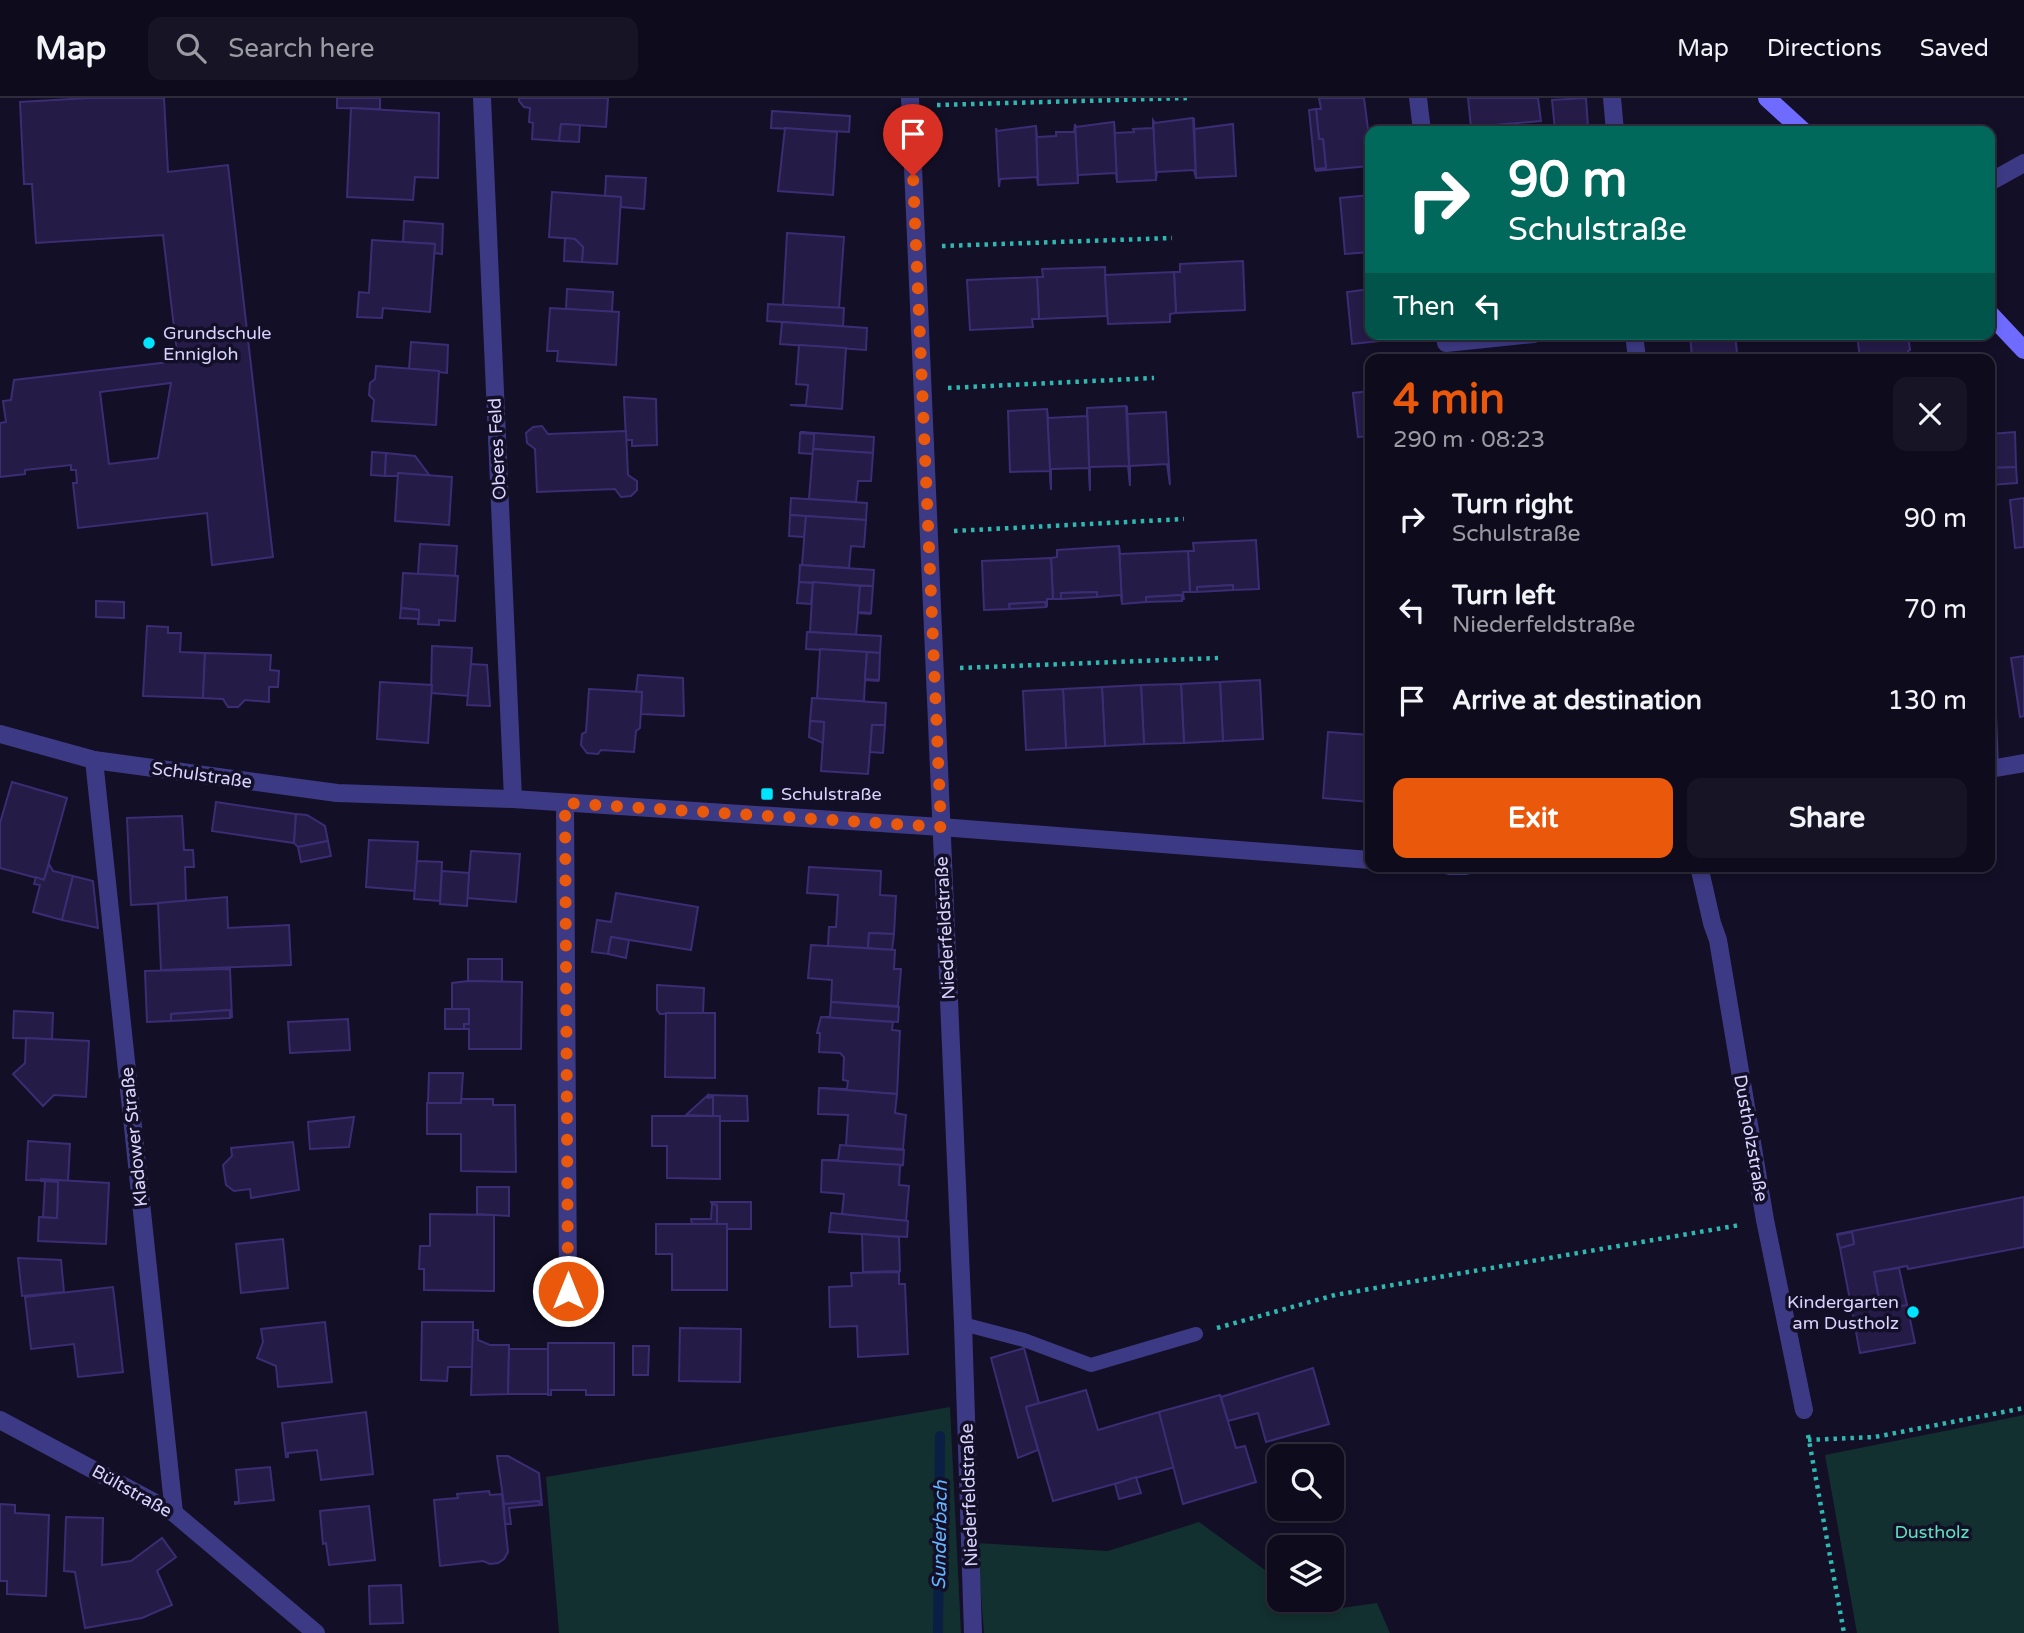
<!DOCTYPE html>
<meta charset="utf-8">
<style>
body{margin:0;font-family:"Varela Round",sans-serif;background:#171425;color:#f1f3f6;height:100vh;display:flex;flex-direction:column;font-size:26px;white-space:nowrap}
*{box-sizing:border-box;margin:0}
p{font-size:23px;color:#9b9ba3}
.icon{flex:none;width:38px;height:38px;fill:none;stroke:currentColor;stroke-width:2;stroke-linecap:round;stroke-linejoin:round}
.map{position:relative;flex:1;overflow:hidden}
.sheet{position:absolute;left:1365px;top:256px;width:630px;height:518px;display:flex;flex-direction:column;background:#0e0b1c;border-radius:14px;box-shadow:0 4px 10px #0003,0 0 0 2px #2e2b3b}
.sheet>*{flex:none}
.guide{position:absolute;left:1365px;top:28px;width:630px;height:214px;border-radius:14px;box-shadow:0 4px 10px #0003,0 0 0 2px #2e2b3b;background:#00695c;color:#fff;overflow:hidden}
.fabs{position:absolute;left:1267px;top:1346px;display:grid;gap:14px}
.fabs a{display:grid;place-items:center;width:77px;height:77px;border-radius:14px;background:#0e0b1c;box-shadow:0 4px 10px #0003,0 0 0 2px #2e2b3b;font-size:35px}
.pin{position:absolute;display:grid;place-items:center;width:60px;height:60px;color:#fff;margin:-72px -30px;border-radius:50% 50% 50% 0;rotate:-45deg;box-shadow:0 0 7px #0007}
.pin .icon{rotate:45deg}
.me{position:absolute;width:77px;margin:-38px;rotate:0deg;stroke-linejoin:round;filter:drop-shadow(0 0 5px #0008)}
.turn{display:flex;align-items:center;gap:24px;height:147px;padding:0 28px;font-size:32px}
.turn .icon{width:91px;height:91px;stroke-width:2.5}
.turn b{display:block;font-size:49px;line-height:60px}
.then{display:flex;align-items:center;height:66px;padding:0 28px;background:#0003;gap:14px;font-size:26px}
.round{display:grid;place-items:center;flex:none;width:74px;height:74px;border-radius:14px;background:#171425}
.head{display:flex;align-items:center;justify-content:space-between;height:119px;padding:0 28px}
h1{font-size:42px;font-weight:700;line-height:52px;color:#ea580c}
.button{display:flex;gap:14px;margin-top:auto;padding:14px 28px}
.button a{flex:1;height:80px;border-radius:14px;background:#ea580c;color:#fff;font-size:28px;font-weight:700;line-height:80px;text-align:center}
.button a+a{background:#171425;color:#f1f3f6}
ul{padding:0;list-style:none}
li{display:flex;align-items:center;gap:21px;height:91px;padding:0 28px}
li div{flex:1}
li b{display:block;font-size:26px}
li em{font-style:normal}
header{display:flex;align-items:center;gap:42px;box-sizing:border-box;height:98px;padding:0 35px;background:#0e0b1c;border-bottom:2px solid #2e2b3b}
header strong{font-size:33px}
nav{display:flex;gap:38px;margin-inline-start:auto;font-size:24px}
.search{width:490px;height:63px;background:#171425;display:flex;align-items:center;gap:18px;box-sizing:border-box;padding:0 24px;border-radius:14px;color:#9b9ba3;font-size:26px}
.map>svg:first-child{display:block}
</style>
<header>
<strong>Map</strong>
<div class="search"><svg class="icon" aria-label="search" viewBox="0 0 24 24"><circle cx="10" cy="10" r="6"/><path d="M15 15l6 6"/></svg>Search here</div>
<nav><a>Map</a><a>Directions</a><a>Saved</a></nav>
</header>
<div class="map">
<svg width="2024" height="1535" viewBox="0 0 2024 1535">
<rect width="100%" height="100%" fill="#130f26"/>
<g fill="#12302f">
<path d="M950 1309 961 1535H559L546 1379Z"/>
<path d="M2024 1317V1535H1857L1825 1357Z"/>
<path d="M1199 1424 1279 1482V1502H1305L1321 1513 1377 1505 1390 1535H984L977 1445 1108 1453Z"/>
</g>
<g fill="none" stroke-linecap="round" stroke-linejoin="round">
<path stroke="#0a1f44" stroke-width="10" d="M938 1535 940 1338"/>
</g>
<g fill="#241b47" stroke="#3b2d73" stroke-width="2" fill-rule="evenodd">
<path d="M89 0H164L168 74 228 67 273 459 212 467 207 415 78 430 73 385H77L76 372H71V367L25 372V376L0 379V325L6 324 3 303 11 302 14 282 178 263 163 137 36 145 32 86H24L20 4ZM171 285 158 360 109 366 100 294Z"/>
<path d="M337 0H380V11L337 10Z"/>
<path d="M519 0H608L606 29 561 26 559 43 532 41 533 25 529 24 530 10 524 9 519 3Z"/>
<path d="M1319 0H1364L1370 47 1366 48 1369 68 1315 73 1326 70 1323 41H1319L1316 11H1321Z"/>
<path d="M1468 0H1538L1541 23 1471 29Z"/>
<path d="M1586 0 1588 29 1555 32 1552 2Z"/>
<path d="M351 10 439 15 438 80 415 79 413 102 347 99Z"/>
<path d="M1316 11 1319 41H1323L1326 70 1315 71 1309 12Z"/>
<path d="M772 13 850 18 849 34 771 30Z"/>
<path d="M1193 20 1196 80 1194 72 1157 74 1156 82 1153 22 1155 25Z"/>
<path d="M1194 20V31L1233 26 1236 78 1196 80Z"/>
<path d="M1153 22 1156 82 1117 84 1114 24 1115 35 1134 34 1133 31 1153 30Z"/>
<path d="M1114 24 1117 84 1116 75 1078 77V85L1075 26 1076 29Z"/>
<path d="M561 26 580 27 579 44 559 43Z"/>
<path d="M1075 26 1078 85 1038 87 1036 28 1037 39 1056 38V34H1074Z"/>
<path d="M1036 28 1038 87 1037 79 1000 81 999 89 996 30 997 33Z"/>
<path d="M785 30 837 34 833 97 778 93Z"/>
<path d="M606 78 646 80 644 111 621 109V99L605 98Z"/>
<path d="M552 94 621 99 617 166 582 164 583 149 575 141 549 139Z"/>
<path d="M1370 97V154L1345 156 1340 100Z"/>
<path d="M404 123 443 126 442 156 434 155 435 146 403 144Z"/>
<path d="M787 135 844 139 839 210 783 207Z"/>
<path d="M565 140 575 141 583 149 582 164 564 163Z"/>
<path d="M372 142 435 146 430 214 383 210 382 220 357 219 359 194 369 195Z"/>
<path d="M1243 163 1245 212 1176 215 1174 174H1180V166Z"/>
<path d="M1105 169 1107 218 1039 221 1037 179H1043L1042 171Z"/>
<path d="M1174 174 1176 215 1170 216V224L1108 226 1105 177Z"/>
<path d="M1037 179 1039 221H1032L1033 229 970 232 967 182Z"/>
<path d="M567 191 613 194 612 214 566 211Z"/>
<path d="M1370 191V236H1399V241L1352 246 1347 194Z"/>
<path d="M768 206 844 210 843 228 767 223Z"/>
<path d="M550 210 619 214 616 267 557 263 558 253H547Z"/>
<path d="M782 224 867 230 866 252 780 246Z"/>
<path d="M1690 236H1735L1737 255 1692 260Z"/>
<path d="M1857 236H1908L1910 252 1908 253V255H1903V258L1860 261Z"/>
<path d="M411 244 448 247 447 275 409 271Z"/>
<path d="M799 247 846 250 842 311 790 307H806L808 287 796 286Z"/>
<path d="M376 268 439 273 436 327 372 323 374 302 369 297 370 285 375 281Z"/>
<path d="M1370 293V338L1358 339 1353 295Z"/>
<path d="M624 299 656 301 657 347 632 348V342H626Z"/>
<path d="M1126 308 1130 388 1128 368 1090 369V393L1087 310Z"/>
<path d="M1127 308V316L1166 314 1170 387 1167 366 1130 368V388Z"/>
<path d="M1087 310 1090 393 1089 370 1051 371V392L1047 311 1048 320 1087 318Z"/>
<path d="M1047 311 1051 392 1050 373 1010 374 1008 313Z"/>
<path d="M542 328 548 336 626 333 628 377 637 383V392L631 398 621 399 615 391 537 394 535 351 527 345 526 335 533 329Z"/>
<path d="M800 334 874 339 873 355 813 351 814 336Z"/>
<path d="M2015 334 2016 369 1990 370V336Z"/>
<path d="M800 335 814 336 813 356 799 355Z"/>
<path d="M813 351 873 355 871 383H858L856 404 809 401Z"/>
<path d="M372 354 386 355 385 378 371 377Z"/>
<path d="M386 355 415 358 430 378 398 375V378H385Z"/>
<path d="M2016 369 2017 385 1990 387V370Z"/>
<path d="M398 375 452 379 449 427 395 423Z"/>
<path d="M791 400 867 405 866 422 790 417Z"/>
<path d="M2024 400V449L2015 450 2010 402Z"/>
<path d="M790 417 806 418 804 439 789 438Z"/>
<path d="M806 418 866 422 864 449 851 448 849 470 802 467Z"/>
<path d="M1256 442 1259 491 1233 492V487L1197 489V494H1190L1188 453H1194L1193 445Z"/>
<path d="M420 446 457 448 455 478 418 476Z"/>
<path d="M1119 448 1120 456 1188 453 1190 494H1183L1184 502 1182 497 1146 499V504L1122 506Z"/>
<path d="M1119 448 1122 506 1121 497 1097 499V494L1061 495V501H1053L1051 460 1057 459V452Z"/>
<path d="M1051 460 1053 501H1047V509L1045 504 1009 506 1010 511 984 512 982 463Z"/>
<path d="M800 467 874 472 873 488 799 484Z"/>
<path d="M403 475 458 478 455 523 439 522V527L418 526 419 512 401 510Z"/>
<path d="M799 484 813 485 811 506 797 505Z"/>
<path d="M813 484 860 488 858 514 871 516 858 515 856 537 810 534Z"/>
<path d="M1233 487V492L1197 494V489Z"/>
<path d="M860 488H873L871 515 858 514Z"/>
<path d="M1097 494V499L1061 501V495Z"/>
<path d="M1182 497V503L1146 504V499Z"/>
<path d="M96 503 124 504V520L96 519Z"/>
<path d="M1045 504 1046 509 1010 511 1009 506Z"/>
<path d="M401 510 419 512V521L400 520Z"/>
<path d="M147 528 168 529V535H181L180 554 205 555 203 600 143 598Z"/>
<path d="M807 534 881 538 880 555 806 551Z"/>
<path d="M432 548 472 550 469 598 431 595Z"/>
<path d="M820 551 867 554 865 581 879 583 865 582 864 603 817 601Z"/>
<path d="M867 554 880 555 879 582 865 581Z"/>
<path d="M205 555 271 557 270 572 279 573 278 589H269V604L245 602 238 609H228L223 601 203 600Z"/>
<path d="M2024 558V618L2020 619 2011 560Z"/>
<path d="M471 566 487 567 490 608 467 607Z"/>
<path d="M638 577 683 580 684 618 641 616 642 594H636Z"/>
<path d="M1260 582 1263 641 1223 643 1220 584Z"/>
<path d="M380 584 432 587 428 645 377 641Z"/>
<path d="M1220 584 1223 643 1184 645 1181 586Z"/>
<path d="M1181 586 1184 645 1144 646 1141 587Z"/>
<path d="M1141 587 1144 646 1105 648 1102 589Z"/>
<path d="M1102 589 1105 648 1066 650 1063 591Z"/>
<path d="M589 591 642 594 640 630 636 633 634 654 601 652 598 656 587 655 581 647 582 636 586 634Z"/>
<path d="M1063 591 1066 650 1026 652 1023 593Z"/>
<path d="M812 600 886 605 885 627H872L868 676 821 673 824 624 810 623Z"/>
<path d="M810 623 824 624 823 645 809 639Z"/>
<path d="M872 627H885L883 655 870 654Z"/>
<path d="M1328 634 1370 637V704L1323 700Z"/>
<path d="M12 684 67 700 44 782 0 770V725Z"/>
<path d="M216 704 296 716 294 745 212 733Z"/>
<path d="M296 716 307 717 325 728 328 743 298 749 294 745Z"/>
<path d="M182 718 184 752H193L194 769H185L186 804 131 807 127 720Z"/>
<path d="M369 742 418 744 415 793 366 789Z"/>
<path d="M328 743 331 758 301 764 298 749Z"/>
<path d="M471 753 520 756 516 804 467 800Z"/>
<path d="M417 763 442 764 440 803 414 801Z"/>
<path d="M49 766 53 773 73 778 62 822 33 814 40 787 34 786 36 779 44 782Z"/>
<path d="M809 769 881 773 880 797 896 798 894 836 869 835 868 850 828 848 829 829H836L838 797 807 795Z"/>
<path d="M442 773 469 775 467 808 440 806Z"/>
<path d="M73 778 93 783 98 830 62 822Z"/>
<path d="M616 795 698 809 691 852 611 839 608 856 592 854 597 822 611 824Z"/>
<path d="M227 799 228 830 289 827 291 867 161 872 158 805Z"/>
<path d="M869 835 894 836 892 852 868 850Z"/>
<path d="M611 839 629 842 626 860 608 856Z"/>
<path d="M811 847 895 852 894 871H901L898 908 831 904 832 882 808 880Z"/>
<path d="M468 861H502V884L468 883Z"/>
<path d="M230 871 232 920 230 912 171 916V923L147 924 145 873Z"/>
<path d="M468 883 522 884 521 951H469V931H464V926H469V911H452V885Z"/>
<path d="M657 887 704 890 703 915 660 916 657 912Z"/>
<path d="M831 904 899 909 898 924 821 919H830Z"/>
<path d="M445 911H469V926H464V931H445Z"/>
<path d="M230 912V920L171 923V916Z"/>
<path d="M14 913 53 915 52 941 13 940Z"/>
<path d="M666 915H715V980L665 979Z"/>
<path d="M821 919 893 924 892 932 900 933 897 996 819 990 847 991 848 983 843 982 844 959 840 955 819 954 820 935H817Z"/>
<path d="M348 921 350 952 290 955 288 924Z"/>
<path d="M26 940 89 943 86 999 54 997 43 1008 13 976 25 965Z"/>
<path d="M429 975H463L461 1005H428Z"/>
<path d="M819 990 897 996 895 1015 906 1017 903 1051 846 1048 848 1017 818 1016Z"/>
<path d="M708 997 747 998 748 1023H720V1018H713V999L708 1000Z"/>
<path d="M708 997V1000L713 999V1018L686 1017Z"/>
<path d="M461 1001H493V1007H515L516 1074 461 1073V1036H427V1005H461Z"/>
<path d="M652 1018H720V1081L667 1080V1048H652Z"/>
<path d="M354 1019 349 1049 310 1051 308 1024Z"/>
<path d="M28 1043 70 1046 68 1083 26 1082Z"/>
<path d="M293 1044 299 1092 251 1100 250 1091 234 1093 226 1087 223 1067 232 1058 231 1050Z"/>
<path d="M840 1047 904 1052 903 1067 822 1062H838Z"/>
<path d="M822 1062 903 1067 900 1068 899 1087 909 1088 906 1123 842 1116 844 1096 821 1094Z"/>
<path d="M41 1081 109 1085 106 1146 38 1143 39 1119 57 1120 58 1084 41 1083Z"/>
<path d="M45 1083 58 1084 57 1120 43 1119Z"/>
<path d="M477 1089H509V1118L477 1116Z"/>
<path d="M2024 1099V1149L1908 1171 1907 1168 1874 1174 1881 1211 1907 1207 1915 1245 1860 1255 1840 1150 1854 1146 1852 1134 1837 1137V1136Z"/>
<path d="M711 1104H751V1131H727V1126H717V1107L712 1106Z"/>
<path d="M712 1106 717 1107V1126H692L691 1121H711Z"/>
<path d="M831 1115 908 1123 907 1139 829 1134Z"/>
<path d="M430 1116 494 1117V1193L424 1192V1171H419L420 1148H430Z"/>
<path d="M656 1126H727V1192H672V1156H656Z"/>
<path d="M1852 1134 1854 1146 1840 1150 1837 1137Z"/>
<path d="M862 1136 899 1139 900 1173 863 1174Z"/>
<path d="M283 1141 288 1190 241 1195 236 1146Z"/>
<path d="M18 1160 61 1162 64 1194 22 1198Z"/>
<path d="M1899 1170 1907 1207 1881 1211 1874 1174Z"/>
<path d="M899 1174V1186H905L908 1256 858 1259 857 1228 830 1229 829 1189 852 1188 851 1175Z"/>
<path d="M113 1189 123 1274 78 1279 74 1246 31 1251 25 1199Z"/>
<path d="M325 1224 332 1284 278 1289 276 1268 257 1260 263 1244 261 1231Z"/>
<path d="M422 1224H473V1269H448L447 1283 421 1282Z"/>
<path d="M680 1230 741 1231 740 1284 679 1283Z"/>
<path d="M473 1232H478V1242L490 1247H509L508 1296 471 1297Z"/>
<path d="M548 1245H614V1297H586V1292H551V1297H548Z"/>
<path d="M633 1248H649L648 1277H633Z"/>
<path d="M1024 1250 1039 1305 1026 1309 1038 1352 1018 1360 991 1260Z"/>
<path d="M509 1251H548V1296H508Z"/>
<path d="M1313 1270 1329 1326 1266 1344 1258 1315 1228 1323 1221 1299Z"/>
<path d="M1086 1292 1098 1332 1159 1314 1175 1369 1053 1403 1026 1309Z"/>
<path d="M1220 1297 1236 1350 1245 1348 1256 1384 1183 1406 1159 1314Z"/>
<path d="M366 1314 373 1376 321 1382 317 1352 288 1355V1359H286L282 1325Z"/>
<path d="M497 1358H508L539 1375 542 1407H540L539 1403 504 1406Z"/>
<path d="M270 1369 274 1402 235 1406V1404H239L236 1372Z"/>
<path d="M1136 1379 1141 1395 1119 1401 1115 1386Z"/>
<path d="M489 1393 490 1397 502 1396 508 1454 504 1461 498 1465 490 1466 483 1463 440 1468 434 1402 458 1400 457 1396Z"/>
<path d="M539 1403 540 1407 509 1410 511 1426H505L504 1406Z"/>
<path d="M0 1406 15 1407V1415L49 1417 46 1498 7 1496V1483H0Z"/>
<path d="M369 1408 375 1462 329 1467 326 1445 323 1446 320 1413Z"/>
<path d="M66 1419 103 1420 102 1467 131 1463 162 1440 176 1459 157 1473 172 1507 142 1520 85 1530 75 1474 64 1473Z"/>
<path d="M401 1487 403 1525 370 1526 369 1488Z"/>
</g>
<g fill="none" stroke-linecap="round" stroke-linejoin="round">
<g stroke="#2fb8b0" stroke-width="4.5" stroke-dasharray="3.5 5" stroke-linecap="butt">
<path d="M937 7 1188 0"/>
<path d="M942 148 1172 140"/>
<path d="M948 290 1154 280"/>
<path d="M954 433 1184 421"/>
<path d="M960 570 1218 560"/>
<path d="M1217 1230 1335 1197 1740 1127"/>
<path d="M1808 1337 1844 1535"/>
<path d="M1808 1342 1875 1339 2024 1310"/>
</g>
<g stroke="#3d3a85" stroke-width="14">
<path d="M1990 618 1992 671"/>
<path d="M963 1226 1024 1242 1091 1267 1196 1236"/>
</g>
<g stroke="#3d3a85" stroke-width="18">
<path d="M482 0 513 701"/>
<path d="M910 0 963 1226 973 1535"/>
<path d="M1418 0 1422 33"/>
<path d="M1612 0 1615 33"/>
<path d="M1990 84 2024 65"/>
<path d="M1445 236 1446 245 1534 236"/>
<path d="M1634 236 1637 261"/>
<path d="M0 636 94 662 337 695 513 701 941 729 1370 762"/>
<path d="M94 662 174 1415"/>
<path d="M1990 671 2024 665"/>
<path d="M565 705 568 1193"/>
<path d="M1449 768H1466"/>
<path d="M1699 768 1712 825 1718 842 1765 1122 1804 1312"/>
<path d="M0 1322 174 1415 316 1535"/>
</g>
<g stroke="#6f6bff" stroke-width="18">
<path d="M1767 0 1803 33"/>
<path d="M1990 216 2024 252"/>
</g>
</g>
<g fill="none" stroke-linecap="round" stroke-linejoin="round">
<path stroke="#ea580c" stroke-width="12" stroke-dasharray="0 21.6" d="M568 1193 565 705 941 729 913 78"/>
</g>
<g fill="#00e5ff" stroke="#130f26" stroke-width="2.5">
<circle cx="149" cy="245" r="7"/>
<rect x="760" y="689" width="14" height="14" rx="3.5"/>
<circle cx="1913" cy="1214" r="7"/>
</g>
<g text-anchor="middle" stroke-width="7" stroke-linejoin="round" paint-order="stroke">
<g font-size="18" fill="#d9d4ff" stroke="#130f26" text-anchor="start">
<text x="163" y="241">Grundschule<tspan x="163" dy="21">Ennigloh</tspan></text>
<text x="781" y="702">Schulstraße</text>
<text x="1899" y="1210" text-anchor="end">Kindergarten<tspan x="1899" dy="21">am Dustholz</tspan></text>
</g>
<g font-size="18" fill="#d9d4ff" stroke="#130f26">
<text transform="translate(497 351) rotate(-93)" y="6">Oberes Feld</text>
<text transform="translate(202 677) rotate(8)" y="6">Schulstraße</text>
<text transform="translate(945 830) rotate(-93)" y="6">Niederfeldstraße</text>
<text transform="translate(134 1039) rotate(-96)" y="6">Kladower Straße</text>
<text transform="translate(1751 1040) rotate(80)" y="6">Dustholzstraße</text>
<text transform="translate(132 1393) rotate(29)" y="6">Bültstraße</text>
<text transform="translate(969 1397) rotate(-92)" y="6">Niederfeldstraße</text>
</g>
<g font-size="18" fill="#5fe0c0" stroke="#130f26">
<text x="1932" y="1440">Dustholz</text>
</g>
<g font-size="19" font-style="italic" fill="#62b6ff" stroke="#130f26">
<text transform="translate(939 1437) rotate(-89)" y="7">Sunderbach</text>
</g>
</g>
</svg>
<div class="fabs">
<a><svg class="icon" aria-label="search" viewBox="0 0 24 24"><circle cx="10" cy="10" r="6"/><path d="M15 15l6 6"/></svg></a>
<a><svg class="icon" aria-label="layers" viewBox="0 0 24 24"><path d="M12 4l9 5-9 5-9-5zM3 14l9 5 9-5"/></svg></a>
</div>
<div class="pin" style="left:913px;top:78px;background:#d93025"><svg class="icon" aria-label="arrive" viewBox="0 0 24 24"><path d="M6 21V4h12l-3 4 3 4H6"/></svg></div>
<svg class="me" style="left:568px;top:1193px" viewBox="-20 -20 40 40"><circle r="17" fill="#ea580c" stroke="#fff" stroke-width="3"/><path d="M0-11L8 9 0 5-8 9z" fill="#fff"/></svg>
<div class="guide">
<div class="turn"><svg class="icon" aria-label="right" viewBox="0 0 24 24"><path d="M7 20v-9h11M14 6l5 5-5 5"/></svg><div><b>90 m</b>Schulstraße</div></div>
<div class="then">Then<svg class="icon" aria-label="left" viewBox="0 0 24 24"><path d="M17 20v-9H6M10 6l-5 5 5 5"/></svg></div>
</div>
<section class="sheet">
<div class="head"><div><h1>4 min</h1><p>290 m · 08:23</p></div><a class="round"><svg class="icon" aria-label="close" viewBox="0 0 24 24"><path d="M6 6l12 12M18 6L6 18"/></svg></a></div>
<ul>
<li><svg class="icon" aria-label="right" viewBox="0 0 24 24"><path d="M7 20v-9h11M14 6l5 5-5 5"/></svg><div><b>Turn right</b><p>Schulstraße</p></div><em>90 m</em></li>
<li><svg class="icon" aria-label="left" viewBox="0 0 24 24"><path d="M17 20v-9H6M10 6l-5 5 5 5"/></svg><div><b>Turn left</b><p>Niederfeldstraße</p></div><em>70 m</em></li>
<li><svg class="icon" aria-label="arrive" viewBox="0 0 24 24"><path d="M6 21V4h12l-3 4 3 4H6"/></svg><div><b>Arrive at destination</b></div><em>130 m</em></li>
</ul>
<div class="button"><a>Exit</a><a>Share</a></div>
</section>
</div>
